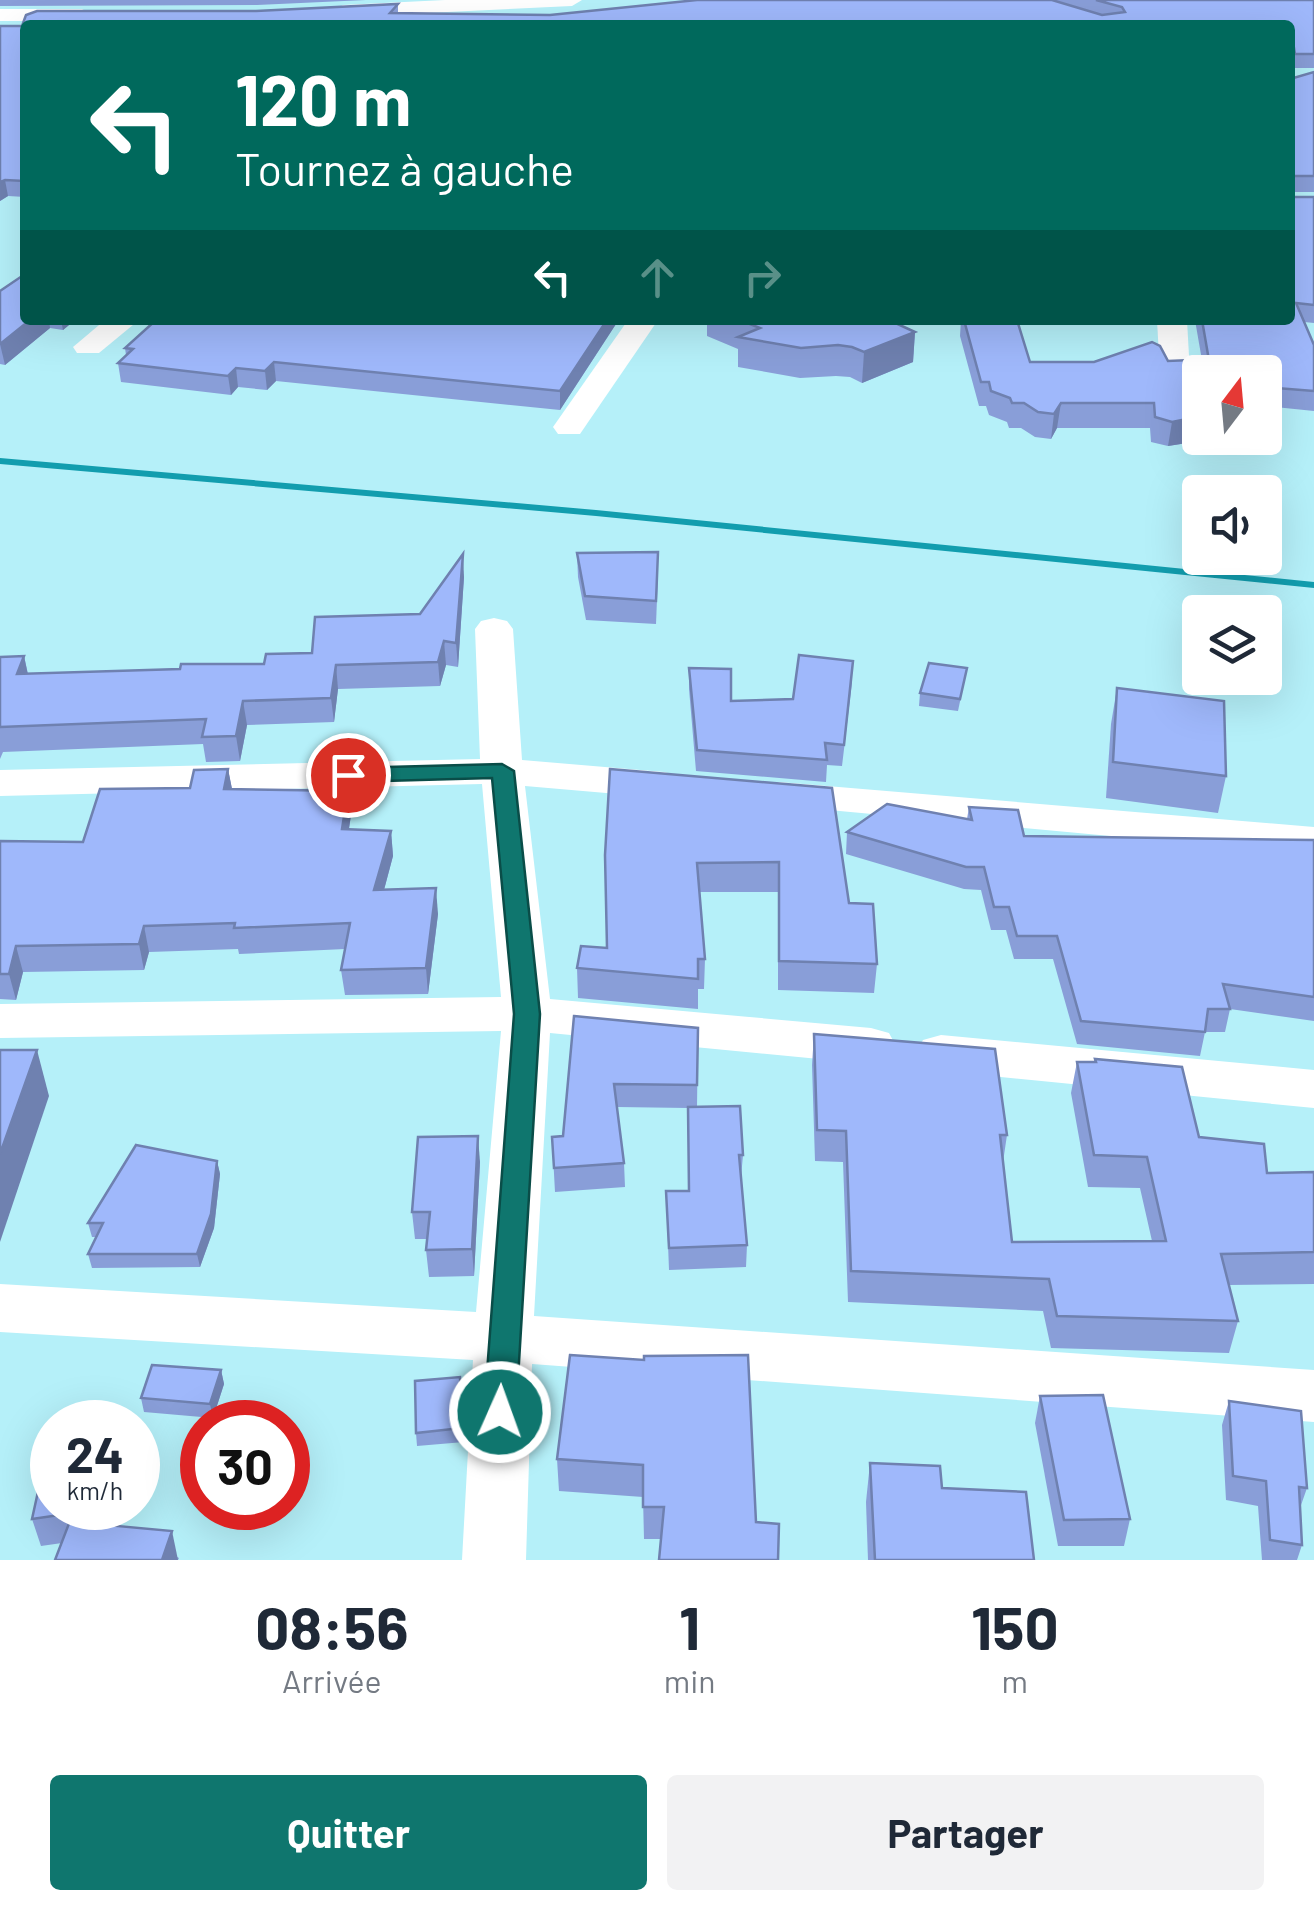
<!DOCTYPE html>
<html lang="fr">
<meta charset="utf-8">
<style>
body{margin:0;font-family:Barlow,sans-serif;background:#f2f2f3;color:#1f2937;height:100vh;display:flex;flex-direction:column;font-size:38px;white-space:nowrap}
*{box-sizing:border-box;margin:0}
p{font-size:32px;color:#747a83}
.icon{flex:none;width:55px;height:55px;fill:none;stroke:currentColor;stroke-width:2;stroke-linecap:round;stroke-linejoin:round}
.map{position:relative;height:1560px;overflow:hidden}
.drawer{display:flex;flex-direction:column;background:#fff;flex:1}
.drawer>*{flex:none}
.top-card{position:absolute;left:20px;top:20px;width:1275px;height:305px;border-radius:10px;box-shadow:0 10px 40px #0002;background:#00695c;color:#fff;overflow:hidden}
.needle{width:65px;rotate:16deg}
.buttons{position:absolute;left:1182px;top:355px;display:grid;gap:20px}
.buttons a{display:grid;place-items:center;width:100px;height:100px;border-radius:10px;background:#fff;box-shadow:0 10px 40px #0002;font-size:50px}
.speed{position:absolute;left:30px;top:1400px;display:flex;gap:20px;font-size:50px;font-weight:700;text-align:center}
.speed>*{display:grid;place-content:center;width:130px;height:130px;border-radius:50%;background:#fff;box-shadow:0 10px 40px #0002;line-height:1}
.speed small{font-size:25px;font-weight:400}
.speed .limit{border:15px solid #d22;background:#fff;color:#111}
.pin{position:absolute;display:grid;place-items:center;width:85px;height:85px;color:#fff;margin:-42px;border:5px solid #fff;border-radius:50%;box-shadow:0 2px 10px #0007}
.me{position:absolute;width:110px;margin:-55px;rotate:2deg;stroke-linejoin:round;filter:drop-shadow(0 0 8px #0008)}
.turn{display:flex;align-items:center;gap:35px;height:210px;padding:0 50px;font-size:45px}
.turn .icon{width:130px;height:130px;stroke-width:2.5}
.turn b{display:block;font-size:70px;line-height:85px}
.lanes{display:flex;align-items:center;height:95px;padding:0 50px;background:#0003;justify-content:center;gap:50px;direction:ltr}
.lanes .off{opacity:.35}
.eta{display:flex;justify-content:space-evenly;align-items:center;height:170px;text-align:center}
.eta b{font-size:60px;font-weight:700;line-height:70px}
.primary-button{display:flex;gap:20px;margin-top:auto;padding:20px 50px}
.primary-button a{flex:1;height:115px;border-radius:10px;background:#0f766e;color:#fff;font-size:40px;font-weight:700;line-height:115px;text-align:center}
.primary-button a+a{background:#f2f2f3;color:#1f2937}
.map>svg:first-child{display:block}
</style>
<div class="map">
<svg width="1314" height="1560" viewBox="0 0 1314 1560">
<rect width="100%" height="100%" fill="#b5f0f9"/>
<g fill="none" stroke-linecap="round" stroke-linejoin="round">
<path fill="#129dae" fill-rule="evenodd" d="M0 458 596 510 1314 582V588L596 516 0 464Z"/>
<g fill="#fff" fill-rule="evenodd">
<path d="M445 0H582L572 6 343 17 333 11 343 5Z"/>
<path d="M0 9H82L92 15 82 21H0Z"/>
<path d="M105 320H139L99 353H77L73 347Z"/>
<path d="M628 320H658L580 434H558L553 427Z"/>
<path d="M1157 320H1187L1190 374 1186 381H1164L1160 374Z"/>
<path d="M494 618 507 621 513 629 522 760 664 772 679 776 685 785 679 794 664 798 525 786 550 999 871 1028 889 1033 896 1046 889 1059 871 1064 550 1033 534 1316 1314 1370V1422L532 1364 526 1560H462L473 1360 0 1332V1284L476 1312 501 1031 0 1038V1004L501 997 482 784 0 796V770L480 759 475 629 481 621Z"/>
<path d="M779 782 1314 827V855L764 804 758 795 764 786Z"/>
<path d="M941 1035 1314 1070V1108L941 1071 923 1066 916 1053 923 1040Z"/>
</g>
</g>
<g fill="#899ed8">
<path d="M0 0H366L257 5 0 6Z"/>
<path d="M697 0H1314V68H1292V62H1290V25H25V197L8 196 0 201V26H22L26 15 37 11H256L398 4V13L550 15Z"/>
<path d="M1314 72V192H1291V197H1314V323L1304 322 1314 345V411L1265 406V372H1204L1195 320H1290V79Z"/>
<path d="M0 291 25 320H75L63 330 50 328 5 365 0 364Z"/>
<path d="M156 320H616V324L560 410 276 381 267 390 238 387 231 395 121 382 118 363 126 355 125 348Z"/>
<path d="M707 320H889L915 332 913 362 862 383 850 377 836 376 800 378 738 367V349L707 336Z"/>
<path d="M961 320H1017L1030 362H1094L1152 342 1187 443 1168 446 1151 442 1150 428H1057L1051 439 1035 437 1021 428H1009L1007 422 989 415 986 406H979L960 336Z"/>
<path d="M577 553 658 575 656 624 586 620 578 577Z"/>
<path d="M464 577 458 667 446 665 440 686 338 689 334 722 247 725 240 761 206 762 203 744 3 752 0 759V657L24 656 28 674 180 669 264 664 312 653 420 614Z"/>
<path d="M689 668 731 701 793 699 852 682 842 766 827 765 826 782 696 771 689 689Z"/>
<path d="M967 668 958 711 919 706 920 693Z"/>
<path d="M1117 688 1226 776 1218 813 1106 798 1111 724Z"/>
<path d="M228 769 232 789 348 791 351 815 349 829 391 831 393 856 384 890 438 914 428 994 345 995 341 970 345 949 239 954 238 949 149 952 144 970 23 972 16 1000 0 999V841L83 842Z"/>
<path d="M832 788 849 903 877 964 874 993 778 990V892H699L705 959 704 989H698V1009L578 998 577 968 607 948 605 855Z"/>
<path d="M969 807 1024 836 1314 840V1021L1230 1009 1225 1032H1205L1200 1056 1077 1044 1053 959H1014L1006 930H991L981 890 964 889 846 854 847 832 967 819Z"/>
<path d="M574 1016 698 1028 697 1107 743 1155 741 1177 747 1245 746 1267 669 1270 666 1191H689L688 1108 617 1107 624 1163 625 1187 555 1192 552 1137 563 1136Z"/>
<path d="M814 1034 1007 1135 1003 1162 1012 1242 1152 1241 1140 1188 1088 1187 1071 1093 1077 1062H1094L1095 1059 1199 1137 1267 1173 1314 1172V1284L1229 1285 1238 1321 1229 1353 1051 1348 1043 1311 848 1302 843 1162 815 1161 812 1065Z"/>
<path d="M217 1161 220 1174 214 1228 200 1267 92 1268 88 1254 96 1237H92L88 1223Z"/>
<path d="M480 1162 474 1276 429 1277 426 1250 427 1239H415L412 1212Z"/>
<path d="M570 1355 756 1522 661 1539H644L643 1497 559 1491 557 1459Z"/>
<path d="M221 1370 224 1384 213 1418 144 1412 141 1398Z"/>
<path d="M460 1377 464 1442 417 1446 416 1433Z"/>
<path d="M1040 1396 1130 1519 1124 1546H1058L1035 1423Z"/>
<path d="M1229 1401 1307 1488 1300 1508 1302 1545 1297 1560H1262L1258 1506 1226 1500 1222 1425Z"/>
<path d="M870 1463 942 1488 1034 1560H868L866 1502Z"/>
<path d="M52 1508H120L117 1526 179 1558 178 1560H55L62 1543 41 1546 32 1519Z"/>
</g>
<g fill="#6f81b0">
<path d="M5 180 8 196 0 201V182Z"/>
<path d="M30 320H49L50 328 5 365 0 344Z"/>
<path d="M61 320H75L63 330Z"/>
<path d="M607 320H616V324L560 410V391Z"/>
<path d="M915 332 913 362 862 383 864 352Z"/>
<path d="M274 362 276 381 267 390 265 371Z"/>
<path d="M236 368 238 387 231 395 228 376Z"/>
<path d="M1061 403 1057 428 1051 439 1054 414Z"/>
<path d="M1192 418 1187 443 1168 446 1172 422Z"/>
<path d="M463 554 464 577 458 667 456 643Z"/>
<path d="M444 641 446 665 440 686 438 662Z"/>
<path d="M24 656 29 680 17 674Z"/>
<path d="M336 665 338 689 334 722 331 698Z"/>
<path d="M243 701 247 725 240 761 236 736Z"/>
<path d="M228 769 233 794 224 789Z"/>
<path d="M348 791 351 815 345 854 342 829Z"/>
<path d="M391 831 393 856 377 916 374 890Z"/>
<path d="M436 888 438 914 428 994 426 968Z"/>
<path d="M144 926 149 952 144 970 139 944Z"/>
<path d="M16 946 23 972 16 1000 9 974Z"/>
<path d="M37 1050 49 1096 0 1242V1154Z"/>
<path d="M478 1136 480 1162 474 1276 472 1249Z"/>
<path d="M217 1161 220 1174 214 1228 200 1267 197 1254Z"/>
<path d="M221 1370 224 1384 213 1418 210 1404Z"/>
<path d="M109 1508H120L114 1552 106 1525Z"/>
<path d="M172 1531 178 1560H162Z"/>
</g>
<g fill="#9fb8fb" stroke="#6f81b0" stroke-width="2.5">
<path d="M697 0H1052L1102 15 1125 12 1122 7 1096 0H1314V54H1295L1294 48H1290V25H25V181L5 180 0 182V26H22L26 15 37 11H256L398 4 390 13 550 15Z"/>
<path d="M1314 72V176H1291V197H1314V305L1296 303 1314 345V391L1265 387V372H1211L1202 320H1290V79Z"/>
<path d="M25 274V320H30L0 344V291Z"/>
<path d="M156 320H607L560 391 274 362 265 371 236 368 228 376 118 363 133 349 125 348Z"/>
<path d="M740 320H889L915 332 864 352 852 347 838 345 801 348 738 337 760 328Z"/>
<path d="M964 320H1017L1030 362H1094L1152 342 1160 346 1168 361 1191 360 1200 365 1192 418 1172 422 1155 417 1154 403H1061L1054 414 1038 412 1024 403H1012L1010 398 991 391 989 382H981Z"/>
<path d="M658 552 656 601 585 596 577 553Z"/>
<path d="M463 554 456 643 444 641 438 662 336 665 331 698 243 701 236 736 202 737 206 719 0 727V657L24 656 17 674 180 669 181 664H264L266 654 312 653 315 617 420 614Z"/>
<path d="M799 655 853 661 844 745 825 743 827 760 697 750 689 668 731 669V701L793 699Z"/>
<path d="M929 663 967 668 960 699 920 693Z"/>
<path d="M1117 688 1224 701 1226 776 1113 762Z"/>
<path d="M228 769 224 789 348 791 342 829 391 831 374 890 436 888 426 968 341 970 350 923 234 928 235 923 144 926 139 944 16 946 9 974H0V841L83 842 100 789 190 788 194 770Z"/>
<path d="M610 769 832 788 849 903 873 904 877 964 779 961V862L697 863 705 959H698V979L577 968 581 946 607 948 605 855Z"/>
<path d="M887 804 972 820 969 807 1018 810 1024 836 1314 840V997L1223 984 1230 1009H1208L1205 1032 1081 1021 1057 936H1017L1009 907H994L984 867H966L847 832Z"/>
<path d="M574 1016 698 1028 697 1085 614 1084 624 1163 554 1168 552 1137 563 1136Z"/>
<path d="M814 1034 995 1049 1007 1135H1000L1012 1242 1166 1241 1147 1157 1094 1155 1077 1062H1096L1095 1059 1182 1067 1199 1137 1264 1144 1267 1173 1314 1172V1252L1221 1254 1238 1321 1057 1316 1049 1279 851 1271 846 1131 817 1130Z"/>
<path d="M0 1050H37L0 1154Z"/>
<path d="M740 1106 743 1155H739L747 1245 669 1248 666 1191H689L688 1107Z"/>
<path d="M478 1136 472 1249 426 1250 430 1212H412L418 1137Z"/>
<path d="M136 1145 217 1161 211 1214 197 1254H88L103 1223H88Z"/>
<path d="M570 1355 644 1360V1356L748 1355 756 1522 779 1524 778 1560H659L664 1507H643V1465L557 1459Z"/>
<path d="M152 1365 221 1370 210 1404 141 1398Z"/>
<path d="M460 1377 462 1428 416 1433 415 1381Z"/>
<path d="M1103 1395 1130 1519 1064 1520 1040 1396Z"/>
<path d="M1229 1401 1301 1411 1307 1488 1299 1487 1302 1545 1270 1540 1266 1481 1233 1476Z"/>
<path d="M52 1428V1508H109L106 1525 172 1531 162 1560H55L73 1513 32 1519Z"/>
<path d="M870 1463 940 1466 942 1488 1026 1492 1034 1560H875Z"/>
</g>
<path fill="#0f766e" stroke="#0a4d48" stroke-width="2.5" d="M502 764 514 771 540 1014 516 1412 512 1422 500 1426 489 1422 484 1412 514 1014 492 778 348 782 336 775 348 768Z"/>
</svg>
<div class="buttons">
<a><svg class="needle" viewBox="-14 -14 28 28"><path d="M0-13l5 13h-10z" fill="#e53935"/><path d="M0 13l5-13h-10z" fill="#747a83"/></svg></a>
<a><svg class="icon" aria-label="sound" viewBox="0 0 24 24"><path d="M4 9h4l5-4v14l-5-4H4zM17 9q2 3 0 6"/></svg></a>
<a><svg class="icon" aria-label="layers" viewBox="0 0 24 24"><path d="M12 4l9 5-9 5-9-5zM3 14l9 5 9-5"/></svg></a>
</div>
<div class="speed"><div>24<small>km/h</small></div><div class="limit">30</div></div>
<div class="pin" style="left:348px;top:775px;background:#d93025"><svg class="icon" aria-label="arrive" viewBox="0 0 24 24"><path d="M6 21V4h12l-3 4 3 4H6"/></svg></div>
<svg class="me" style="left:500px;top:1412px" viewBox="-20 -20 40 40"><circle r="17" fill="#0f766e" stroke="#fff" stroke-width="3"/><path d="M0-11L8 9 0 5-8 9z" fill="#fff"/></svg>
<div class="top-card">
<div class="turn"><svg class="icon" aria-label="left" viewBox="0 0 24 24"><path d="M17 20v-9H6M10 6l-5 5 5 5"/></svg><div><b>120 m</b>Tournez à gauche</div></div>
<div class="lanes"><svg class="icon" aria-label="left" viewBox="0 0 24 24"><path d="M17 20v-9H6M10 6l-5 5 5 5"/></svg><svg class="icon off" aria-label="ahead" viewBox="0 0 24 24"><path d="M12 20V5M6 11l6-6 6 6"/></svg><svg class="icon off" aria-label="right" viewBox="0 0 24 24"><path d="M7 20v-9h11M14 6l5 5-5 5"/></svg></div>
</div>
</div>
<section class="drawer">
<div class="eta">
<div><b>08:56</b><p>Arrivée</p></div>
<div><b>1</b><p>min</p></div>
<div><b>150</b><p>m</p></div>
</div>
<div class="primary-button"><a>Quitter</a><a>Partager</a></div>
</section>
